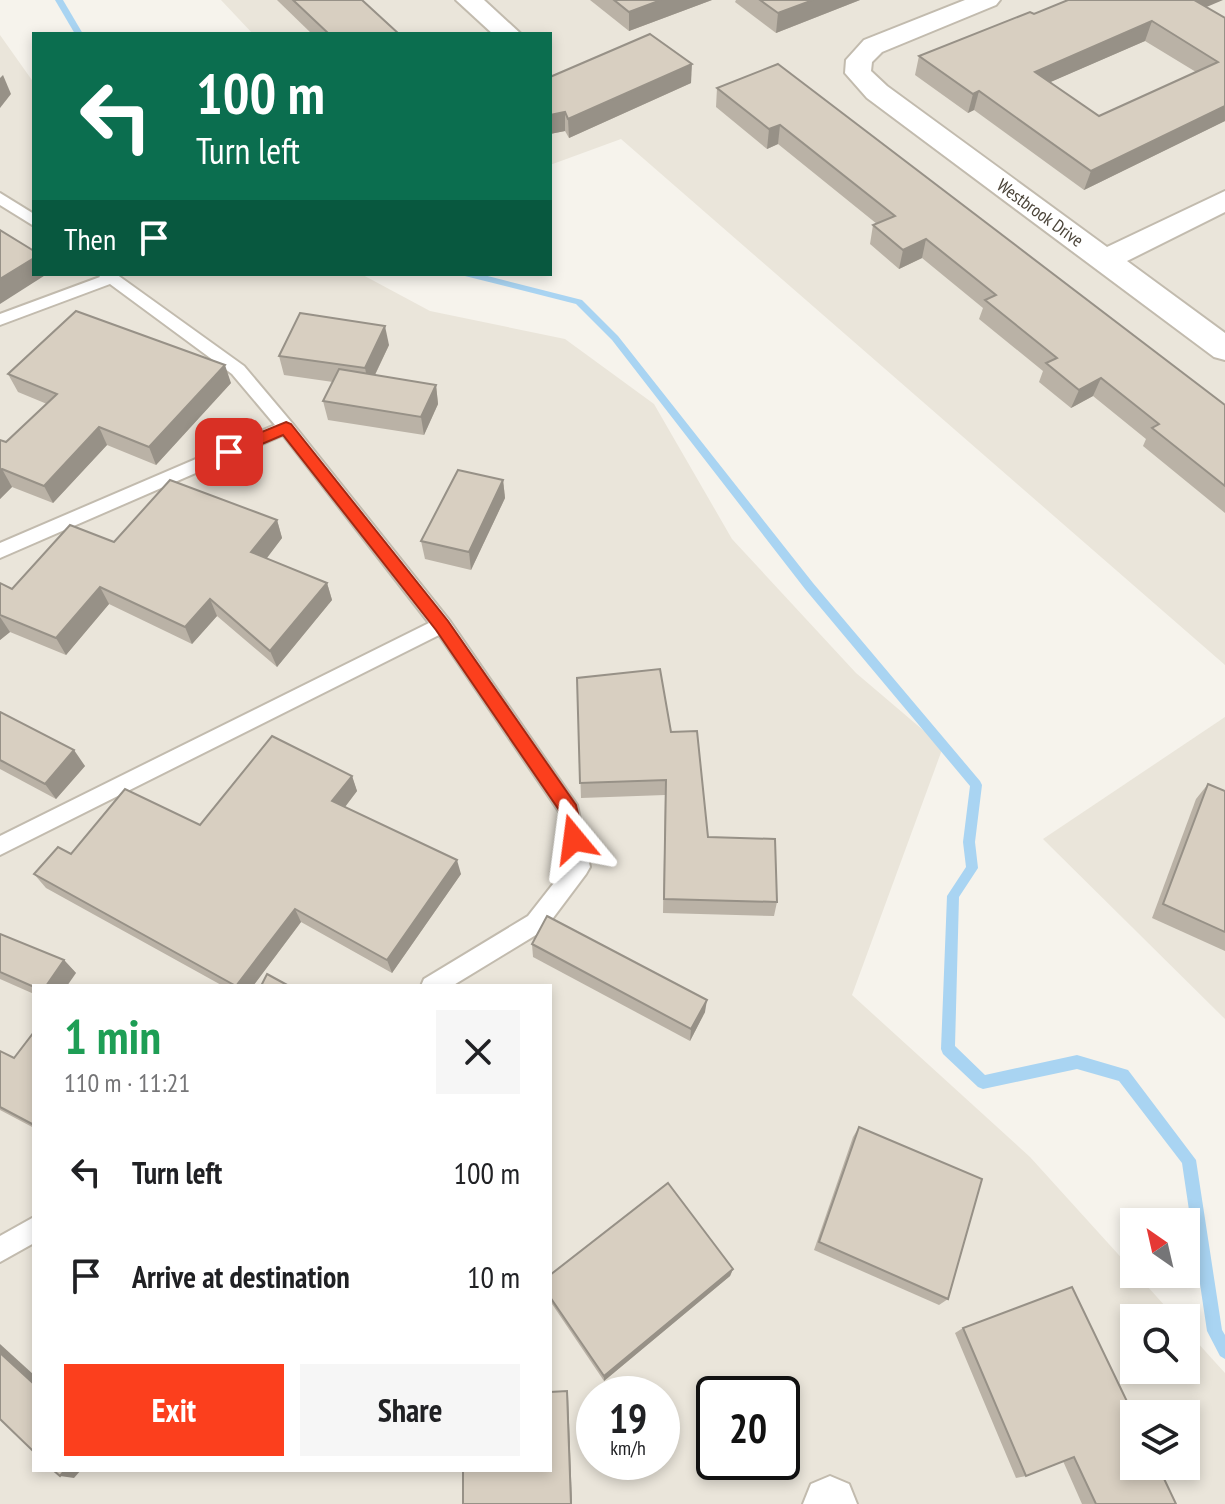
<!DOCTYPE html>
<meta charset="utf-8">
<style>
body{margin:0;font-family:"PT Sans Narrow",sans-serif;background:#f6f6f6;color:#202124;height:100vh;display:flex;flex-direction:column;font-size:30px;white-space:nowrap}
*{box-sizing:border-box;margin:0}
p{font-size:26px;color:#757577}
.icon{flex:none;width:44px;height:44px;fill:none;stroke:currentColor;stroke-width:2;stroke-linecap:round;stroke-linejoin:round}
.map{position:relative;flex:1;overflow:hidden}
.sheet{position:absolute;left:32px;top:984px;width:520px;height:488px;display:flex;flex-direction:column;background:#fff;border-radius:0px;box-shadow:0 4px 12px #0003}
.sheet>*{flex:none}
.banner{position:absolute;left:32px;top:32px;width:520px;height:244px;border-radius:0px;box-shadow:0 4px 12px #0003;background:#0b6e4f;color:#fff;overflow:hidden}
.needle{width:52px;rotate:326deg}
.fabs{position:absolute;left:1120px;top:1208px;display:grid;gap:16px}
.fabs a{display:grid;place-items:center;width:80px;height:80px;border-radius:0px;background:#fff;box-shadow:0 4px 12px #0003;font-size:40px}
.speed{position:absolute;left:576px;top:1376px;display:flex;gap:16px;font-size:40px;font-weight:700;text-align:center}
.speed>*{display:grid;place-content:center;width:104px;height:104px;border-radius:50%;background:#fff;box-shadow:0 4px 12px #0003;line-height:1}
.speed small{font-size:20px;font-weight:400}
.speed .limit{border:4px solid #111;border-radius:12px;background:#fff;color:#111}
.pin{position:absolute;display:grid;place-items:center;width:68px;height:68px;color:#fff;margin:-34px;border-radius:16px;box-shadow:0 4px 12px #0006}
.me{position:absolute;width:88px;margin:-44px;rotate:344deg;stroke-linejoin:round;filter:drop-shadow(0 0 6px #0008)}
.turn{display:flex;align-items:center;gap:28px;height:168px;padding:0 32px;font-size:36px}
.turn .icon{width:104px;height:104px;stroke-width:2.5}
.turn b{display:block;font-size:56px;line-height:68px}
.then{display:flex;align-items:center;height:76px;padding:0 32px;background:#0003;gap:16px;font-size:30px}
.round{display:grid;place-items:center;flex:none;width:84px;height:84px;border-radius:0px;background:#f6f6f6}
.summary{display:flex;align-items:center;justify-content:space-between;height:136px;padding:0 32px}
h1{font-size:48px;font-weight:700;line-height:60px;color:#1e9e55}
.cta{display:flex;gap:16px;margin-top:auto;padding:16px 32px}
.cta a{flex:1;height:92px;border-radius:0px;background:#fc3f1d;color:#fff;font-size:32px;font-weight:700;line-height:92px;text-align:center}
.cta a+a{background:#f6f6f6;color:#202124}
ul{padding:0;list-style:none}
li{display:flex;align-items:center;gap:24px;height:104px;padding:0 32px}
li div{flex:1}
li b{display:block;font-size:30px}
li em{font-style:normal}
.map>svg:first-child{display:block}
</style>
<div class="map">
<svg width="1225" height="1504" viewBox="0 0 1225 1504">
<rect width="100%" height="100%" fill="#f6f3ec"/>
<g fill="#eae5da" fill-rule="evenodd">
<path d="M221 0H1225V665L621 139 550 165V34H253Z"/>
<path d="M0 35 34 83V274H361L430 311 565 339 654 404 732 539 856 673 943 747 852 995 1030 1157 1176 1318H1134V1370H1186V1330L1225 1373V1504H0ZM34 986H550V1470H34ZM594 1394H662V1462H594ZM714 1394H782V1462H714ZM1134 1414H1186V1466H1134Z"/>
<path d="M1225 717V1019L1043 839Z"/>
</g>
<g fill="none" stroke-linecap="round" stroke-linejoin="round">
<g fill="#a9d4f2" fill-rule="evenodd">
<path d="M55 0H63L83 34H75Z"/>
<path d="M463 274H480L582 300 618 336 813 583 980 781 982 785 975 842 978 868 959 897 955 1046 985 1075 1077 1055 1128 1070 1196 1160 1222 1330 1225 1335V1359L1220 1356 1207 1331 1182 1163 1119 1081 1077 1069 983 1089 978 1087 943 1054 941 1049 947 896 966 867 963 842 970 786 805 589 612 340 576 304 465 276Z"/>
</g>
<g stroke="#c2bbae" stroke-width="4">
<g id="service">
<path d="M0 193 34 214V226L0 205Z"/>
<path d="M98 274H116L244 366 292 423 449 620 577 805 590 867 586 874 544 930 452 986H421L424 979 528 916 568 865 560 813 439 635 0 855V836L429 623 283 435 0 558V543L275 425 232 374 110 284 0 325V314L100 277Z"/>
<path d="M34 1217V1243L0 1262V1236Z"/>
</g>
</g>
<g stroke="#c2bbae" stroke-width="4">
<g id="minor">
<path d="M456 0H484L521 34H493Z"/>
<path d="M965 0H1000L996 5 882 52 872 62 871 71 887 86 1107 247 1225 191V212L1127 261 1225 333V360L1214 357 867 98 845 73 846 60 864 40Z"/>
<path d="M830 1476 849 1484 857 1504H803L811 1484Z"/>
</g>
</g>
<use href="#service" fill="#fff" fill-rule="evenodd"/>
<use href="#minor" fill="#fff" fill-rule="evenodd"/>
</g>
<g fill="#bab2a6" fill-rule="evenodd">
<path d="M277 0H362L399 34H312Z"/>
<path d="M590 0H712L629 31Z"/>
<path d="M736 0H860L776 33 735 2Z"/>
<path d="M1206 7 1225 18V121L1084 190 974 110 968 113 915 75 919 56 1034 14ZM1145 41 1196 72 1099 116 1050 82Z"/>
<path d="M778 64 1225 405V513L1143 446 1146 439 1093 396 1071 408 1039 382 1043 371 979 319 983 308 922 258 899 269 870 244 873 225 877 224 778 144 767 149 716 107 717 88Z"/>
<path d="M550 77 691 83 569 138 565 131 550 134Z"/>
<path d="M389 345 375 375 436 385 438 404 424 435 328 420 323 401 333 382 284 375 279 356Z"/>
<path d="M8 374 231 383 156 465 107 445 53 503 12 487 0 499V440L6 442 47 404 18 392Z"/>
<path d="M503 480 505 498 471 570 425 559 421 541Z"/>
<path d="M277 520 282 538 266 558 327 583 332 600 277 667 217 616 192 644 109 604 66 655 10 632 0 640V583L12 589 114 542Z"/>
<path d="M577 678 671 732 708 837 777 902 774 916 663 913 665 795 581 798Z"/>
<path d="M0 712 85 766 56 799 0 769Z"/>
<path d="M352 776 357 791 345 807 461 874 392 973 301 922 253 986H223L46 888 34 874 71 854 200 825Z"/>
<path d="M1208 784 1225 791V951L1152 918 1196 799Z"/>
<path d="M0 934 64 960 76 973 34 986V994L0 979Z"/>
<path d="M532 944 705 1012 690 1041 533 957Z"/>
<path d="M34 1032V1128L0 1110V1051L14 1058Z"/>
<path d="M859 1127 948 1299 939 1305 814 1250 853 1137Z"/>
<path d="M733 1269 730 1276 604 1381 550 1301V1275Z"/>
<path d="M963 1328 1176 1504H1082L1063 1461 1026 1476 1016 1478 955 1333Z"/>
</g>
<g fill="#979187">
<path d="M661 0H712L629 31V12Z"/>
<path d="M813 0H860L776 33 778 13Z"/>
<path d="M1190 0H1223L1183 17Z"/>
<path d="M1152 21 1145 41 1030 91 1035 72Z"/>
<path d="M692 64 691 83 569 138 568 119Z"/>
<path d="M3 75 11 94 0 108V78Z"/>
<path d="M979 91 974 110 968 113 973 94Z"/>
<path d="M1225 106V121L1084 190 1091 171Z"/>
<path d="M565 112V131L550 134V115Z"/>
<path d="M780 125 778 144 767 149 769 129Z"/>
<path d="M926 239 922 258 899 269 903 250Z"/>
<path d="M34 258V274H47L0 304V279Z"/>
<path d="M385 326 389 345 369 387 365 368Z"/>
<path d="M225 365 231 383 156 465 149 447Z"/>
<path d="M1101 378 1093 396 1071 408 1079 390Z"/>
<path d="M436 385 438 404 424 435 421 417Z"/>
<path d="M99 427 107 445 53 503 44 486Z"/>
<path d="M2 469 12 487 0 499V471Z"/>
<path d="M503 480 505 498 471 570 469 552Z"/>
<path d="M277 520 282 538 258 570 251 552Z"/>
<path d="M327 583 332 600 277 667 270 651Z"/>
<path d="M100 587 109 604 66 655 56 638Z"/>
<path d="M210 599 217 616 192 644 185 627Z"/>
<path d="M0 617 10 632 0 640Z"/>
<path d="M74 750 85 766 56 799 45 784Z"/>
<path d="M352 776 357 791 338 816 332 801Z"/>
<path d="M457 860 461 874 392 973 387 960Z"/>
<path d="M295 909 301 922 253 986H236Z"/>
<path d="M64 960 76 973 67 986H46Z"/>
<path d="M707 1000 705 1012 690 1041 691 1029Z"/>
<path d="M733 1269 730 1276 604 1381V1376Z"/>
<path d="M0 1344 34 1375V1384L0 1353Z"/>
<path d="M567 1391 568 1395 572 1504H571Z"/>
<path d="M65 1470H81L74 1478 60 1476Z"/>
</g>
<g fill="#d8cfc1" stroke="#979187" stroke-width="2" fill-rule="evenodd">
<path d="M293 0H362L399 34H329Z"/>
<path d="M614 0H661L629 12Z"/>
<path d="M760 0H813L778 13Z"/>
<path d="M1068 0H1194L1225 18V106L1091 171 979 91 973 94 919 56 1030 12 1034 14ZM1152 21 1218 62 1099 116 1035 72Z"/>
<path d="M650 34 692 64 568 119 565 112 550 115V77Z"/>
<path d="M778 64 1225 405V486L1152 428 1159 424 1101 378 1079 390 1046 363 1057 358 985 300 996 295 926 239 903 250 873 225 895 216 780 125 769 129 717 88Z"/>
<path d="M0 230 34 251V258L0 279Z"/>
<path d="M76 311 225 365 149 447 99 427 44 486 2 469 0 471V440L6 442 57 394 8 374Z"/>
<path d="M300 313 385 326 365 368 279 356Z"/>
<path d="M339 369 436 385 421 417 323 401Z"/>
<path d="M458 470 503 480 469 552 421 541Z"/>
<path d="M170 480 277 520 251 552 327 583 270 651 210 599 185 627 100 587 56 638 0 615V583L12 589 70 525 114 542Z"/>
<path d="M660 669 671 732 697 731 708 837 775 839 777 902 664 899 666 780 580 783 577 678Z"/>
<path d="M0 712 74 750 45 784 0 760Z"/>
<path d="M272 736 352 776 332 801 457 860 387 960 295 909 236 986 34 874 58 847 71 854 125 789 200 825Z"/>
<path d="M1208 784 1225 791V932L1163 904Z"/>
<path d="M547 916 707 1000 691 1029 532 944Z"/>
<path d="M0 934 64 960 46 986 34 987 0 972Z"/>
<path d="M267 974 289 986H261Z"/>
<path d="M34 1032V1125L0 1107V1051L14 1058Z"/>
<path d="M859 1127 982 1179 948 1299 819 1242Z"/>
<path d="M668 1183 733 1269 604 1376 550 1297V1275Z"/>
<path d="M1072 1287 1134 1416V1466H1158L1176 1504H1096L1074 1457 1026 1476 963 1328Z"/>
<path d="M0 1353 34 1384V1452L0 1419Z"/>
<path d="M567 1391 571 1504H463V1470H550V1392Z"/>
<path d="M53 1470H65L60 1476Z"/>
</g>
<path fill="#fc3f1d" stroke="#a42913" stroke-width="2" d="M286 422 291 424 448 621 576 805 584 839 581 845 574 848 568 845 561 813 436 630 283 435 229 458 221 452 223 448Z"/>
<g text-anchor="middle" stroke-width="8" stroke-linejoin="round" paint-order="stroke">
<g font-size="18" fill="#4b4439" stroke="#fff">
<text transform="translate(1040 213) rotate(36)" y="6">Westbrook Drive</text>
</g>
</g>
</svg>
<div class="fabs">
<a><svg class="needle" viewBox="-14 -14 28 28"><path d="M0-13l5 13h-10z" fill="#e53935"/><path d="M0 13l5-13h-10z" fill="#757577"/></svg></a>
<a><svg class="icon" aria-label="search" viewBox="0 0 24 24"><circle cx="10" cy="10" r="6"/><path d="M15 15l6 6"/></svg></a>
<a><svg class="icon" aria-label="layers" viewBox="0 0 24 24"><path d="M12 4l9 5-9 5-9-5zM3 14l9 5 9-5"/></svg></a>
</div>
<div class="speed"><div>19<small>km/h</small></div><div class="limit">20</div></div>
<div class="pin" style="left:229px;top:452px;background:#d93025"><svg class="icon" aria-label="arrive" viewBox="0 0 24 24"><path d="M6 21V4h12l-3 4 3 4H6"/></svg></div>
<svg class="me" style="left:574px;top:839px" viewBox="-20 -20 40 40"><path d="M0-17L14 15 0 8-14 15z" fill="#fc3f1d" stroke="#fff" stroke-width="4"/></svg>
<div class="banner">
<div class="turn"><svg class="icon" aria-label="left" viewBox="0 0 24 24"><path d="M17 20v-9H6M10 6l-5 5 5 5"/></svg><div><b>100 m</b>Turn left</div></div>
<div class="then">Then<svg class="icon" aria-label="arrive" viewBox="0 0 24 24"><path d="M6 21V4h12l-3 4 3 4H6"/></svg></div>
</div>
<section class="sheet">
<div class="summary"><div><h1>1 min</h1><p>110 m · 11:21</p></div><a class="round"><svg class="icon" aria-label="close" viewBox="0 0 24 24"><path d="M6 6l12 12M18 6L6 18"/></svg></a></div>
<ul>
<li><svg class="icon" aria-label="left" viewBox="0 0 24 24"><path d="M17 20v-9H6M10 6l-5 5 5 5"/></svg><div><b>Turn left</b></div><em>100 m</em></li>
<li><svg class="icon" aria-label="arrive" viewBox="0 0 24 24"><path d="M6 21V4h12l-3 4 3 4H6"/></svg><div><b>Arrive at destination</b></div><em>10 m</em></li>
</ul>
<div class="cta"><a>Exit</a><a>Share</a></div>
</section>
</div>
